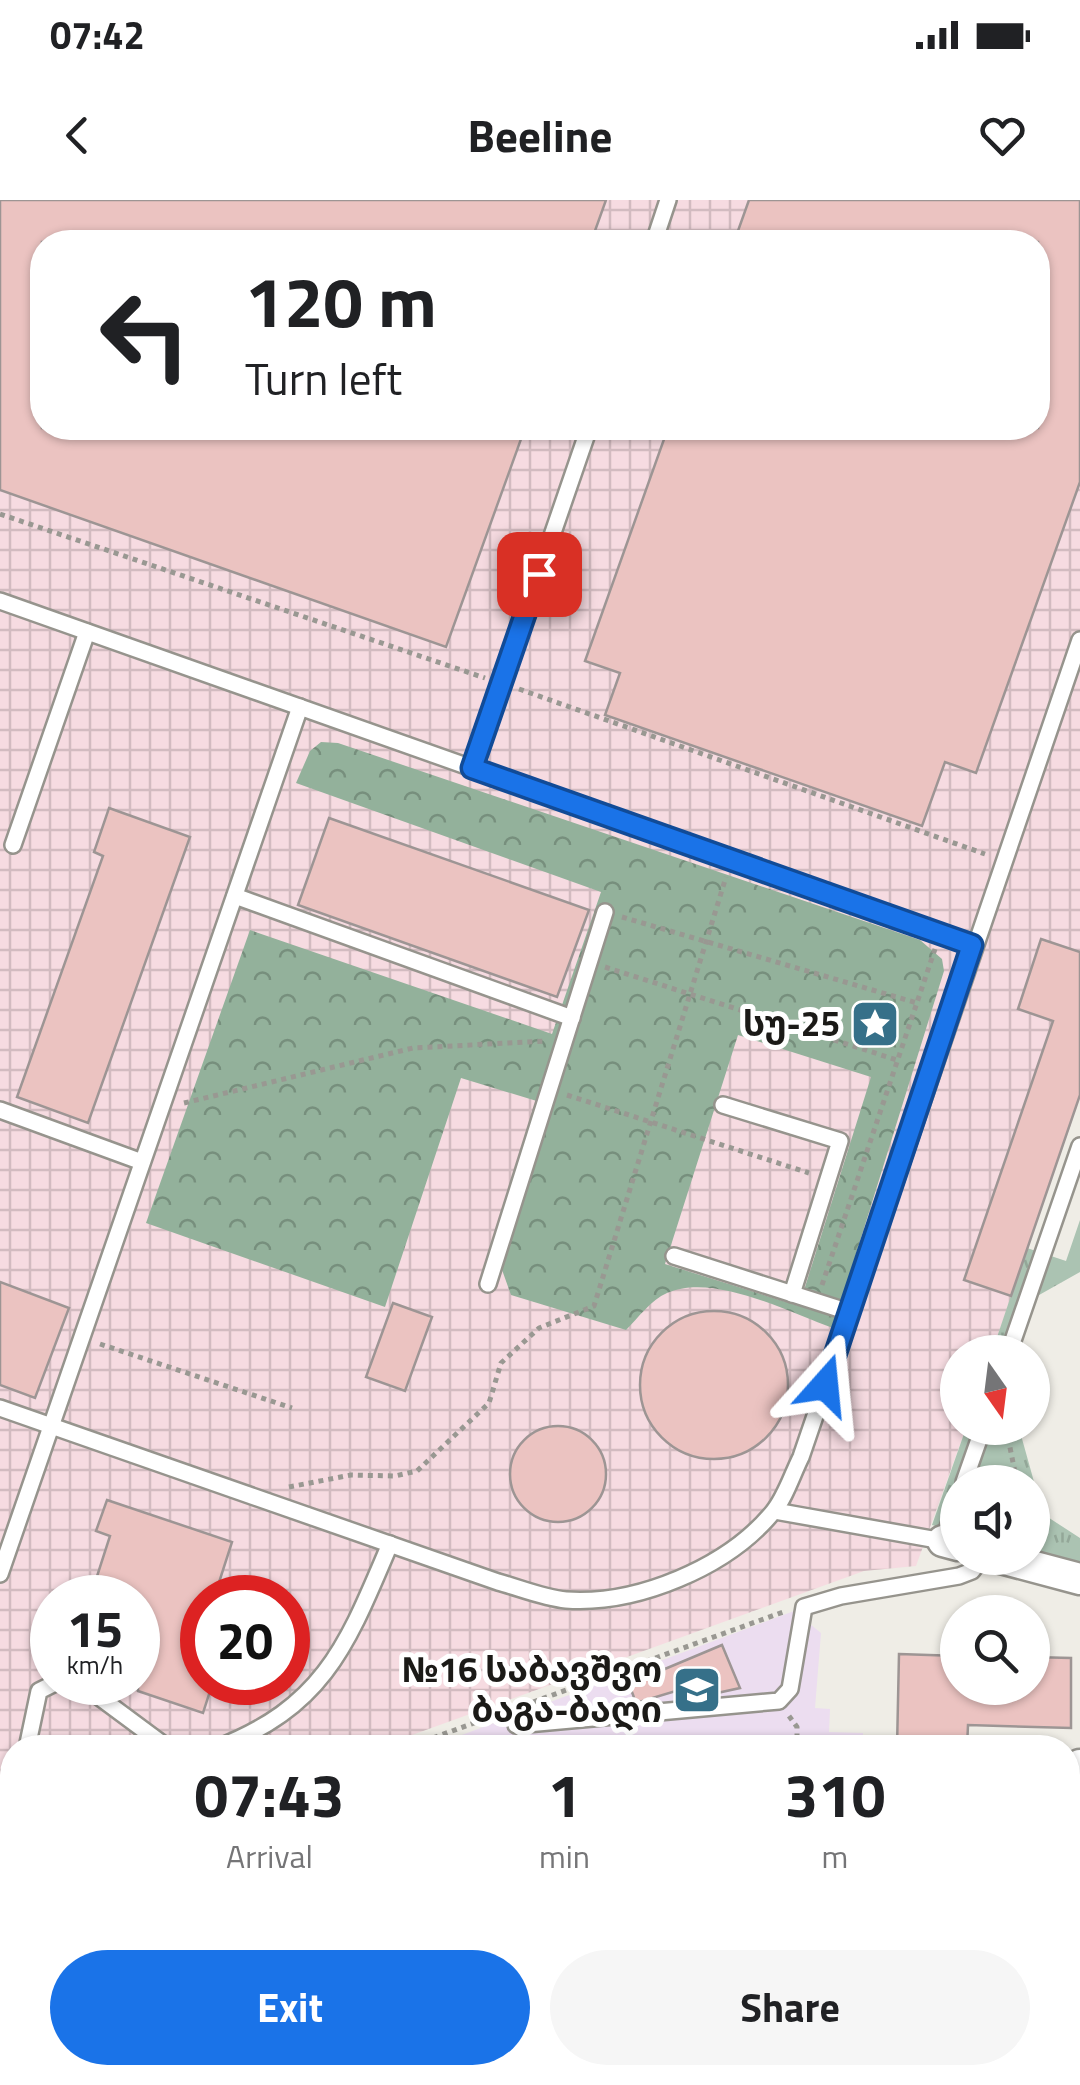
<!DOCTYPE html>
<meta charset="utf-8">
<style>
body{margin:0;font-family:"Titillium Web","Noto Sans Georgian",sans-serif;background:#f6f6f6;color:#202124;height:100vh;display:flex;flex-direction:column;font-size:38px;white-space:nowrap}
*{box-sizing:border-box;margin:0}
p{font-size:32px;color:#757577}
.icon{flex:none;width:55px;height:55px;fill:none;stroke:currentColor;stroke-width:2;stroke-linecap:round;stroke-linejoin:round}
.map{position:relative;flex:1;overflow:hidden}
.panel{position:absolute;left:0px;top:1535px;width:1080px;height:350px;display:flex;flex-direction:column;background:#fff;border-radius:40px 40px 0 0;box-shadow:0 2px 8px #0004}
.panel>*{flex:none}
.top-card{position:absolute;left:30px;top:30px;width:1020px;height:210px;border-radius:40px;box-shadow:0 2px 8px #0004;background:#fff;color:#202124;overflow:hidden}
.needle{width:65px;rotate:166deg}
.controls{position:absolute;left:940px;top:1135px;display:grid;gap:20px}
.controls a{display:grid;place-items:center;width:110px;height:110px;border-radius:50%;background:#fff;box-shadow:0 2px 8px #0004;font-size:50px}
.speed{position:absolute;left:30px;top:1375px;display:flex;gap:20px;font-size:50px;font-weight:700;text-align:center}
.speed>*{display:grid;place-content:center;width:130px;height:130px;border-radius:50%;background:#fff;box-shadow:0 2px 8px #0004;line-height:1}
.speed small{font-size:25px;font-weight:400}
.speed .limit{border:15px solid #d22;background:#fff;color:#111}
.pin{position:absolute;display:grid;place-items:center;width:85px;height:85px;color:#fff;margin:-42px;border-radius:20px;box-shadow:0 5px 15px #0006}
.me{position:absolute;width:110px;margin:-55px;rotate:18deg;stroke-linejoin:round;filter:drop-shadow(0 0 8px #0008)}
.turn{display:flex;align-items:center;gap:35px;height:210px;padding:0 50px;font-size:45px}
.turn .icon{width:130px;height:130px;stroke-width:2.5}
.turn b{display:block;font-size:70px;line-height:85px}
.eta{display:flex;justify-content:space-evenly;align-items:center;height:170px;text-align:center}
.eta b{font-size:60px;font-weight:700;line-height:70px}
.primary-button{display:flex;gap:20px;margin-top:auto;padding:20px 50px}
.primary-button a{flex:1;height:115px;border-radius:60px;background:#1a73e8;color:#fff;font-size:40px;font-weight:700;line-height:115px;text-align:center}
.primary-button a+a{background:#f6f6f6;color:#202124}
.status{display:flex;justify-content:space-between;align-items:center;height:70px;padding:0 50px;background:#fff;direction:ltr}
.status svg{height:28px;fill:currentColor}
header{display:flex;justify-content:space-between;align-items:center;height:130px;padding:0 50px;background:#fff;font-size:45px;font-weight:700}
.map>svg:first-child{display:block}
</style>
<div class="status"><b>07:42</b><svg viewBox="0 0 49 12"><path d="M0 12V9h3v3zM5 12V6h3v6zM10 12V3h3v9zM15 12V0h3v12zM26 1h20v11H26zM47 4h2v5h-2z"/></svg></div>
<header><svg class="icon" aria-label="back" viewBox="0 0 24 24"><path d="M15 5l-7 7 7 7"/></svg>Beeline<svg class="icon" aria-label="heart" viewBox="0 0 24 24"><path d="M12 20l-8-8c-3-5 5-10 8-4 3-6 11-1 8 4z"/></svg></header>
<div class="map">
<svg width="1080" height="1885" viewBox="0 0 1080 1885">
<defs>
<pattern id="industrial-grid" width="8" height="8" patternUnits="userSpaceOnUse" patternTransform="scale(2.5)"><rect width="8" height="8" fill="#f6dbe1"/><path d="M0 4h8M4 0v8" fill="none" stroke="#d2bbc0"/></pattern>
<pattern id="forest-crowns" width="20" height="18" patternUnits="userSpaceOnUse" patternTransform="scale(2.5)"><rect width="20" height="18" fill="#93b19b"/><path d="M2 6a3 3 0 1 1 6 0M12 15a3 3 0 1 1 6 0" fill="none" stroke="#778f7d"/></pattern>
<pattern id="park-tufts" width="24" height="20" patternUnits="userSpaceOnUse" patternTransform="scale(2.5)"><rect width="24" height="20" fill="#abc3b2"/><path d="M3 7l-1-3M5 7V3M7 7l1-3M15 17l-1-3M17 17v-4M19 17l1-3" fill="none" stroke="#93a798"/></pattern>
</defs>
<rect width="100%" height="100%" fill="#efede6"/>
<path fill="url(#industrial-grid)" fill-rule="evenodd" d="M0 0H1080V898L992 1152H958V1228H966L916 1366 864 1371 379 1547 12 1548V1681L0 1686ZM42 42H1038V228H42ZM52 1398H138V1482H52ZM202 1398H288V1482H202Z"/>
<g fill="#ecddf0">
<path d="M794 1411 821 1433 815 1508 830 1509 829 1532 863 1533V1548H427Z"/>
<path d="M12 1707V1872H364L363 1885H0V1712Z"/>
</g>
<g fill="url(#forest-crowns)" fill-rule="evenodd">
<path d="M321 542 338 543 920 740 942 759 944 771 833 1128C790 1113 713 1072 667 1093 651 1100 638 1118 626 1130L511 1095 501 1067 553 906 461 878 385 1107 146 1023 250 730 552 834 601 692 296 583 310 551ZM738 835 871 877 799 1106 665 1064Z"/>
<path d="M486 1872 793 1884 794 1873H845V1885H485Z"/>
</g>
<g fill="url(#park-tufts)">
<path d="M1080 1020V1072L1032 1099 1018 1152H992L1027 1048 1066 1061Z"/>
<path d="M966 1228H1019L1043 1314 1080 1338V1368L1033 1354 1032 1282H958L957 1332 932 1325Z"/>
</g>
<g fill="#ebc3c1" stroke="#9d9594" stroke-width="2.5">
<path d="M0 0H606L591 42H42V228H525L446 447 0 290Z"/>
<path d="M749 0H1080V282L976 573 945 562 922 626 605 515 620 473 585 461 668 228H1038V42H734Z"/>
<path d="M109 608 190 637 88 923 17 897 103 656 94 652Z"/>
<path d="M329 618 589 710 557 797 298 705Z"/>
<path d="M1041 739 1080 752V895L1011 1096 964 1080 1053 821 1018 809Z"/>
<path d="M0 1082 69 1108 35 1198 0 1185Z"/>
<path d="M393 1103 432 1117 405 1191 366 1177Z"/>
<circle cx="714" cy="1185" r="74"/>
<circle cx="558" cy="1274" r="48"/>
<path d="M107 1300 232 1342 214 1398H202V1482H213L203 1513 138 1491V1398H90L110 1336 96 1331Z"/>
<path d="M722 1445 740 1488 694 1498 689 1487 636 1503 629 1484Z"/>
<path d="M899 1454 958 1456V1488H1032V1457L1071 1458V1528L968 1525 967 1548H897Z"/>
</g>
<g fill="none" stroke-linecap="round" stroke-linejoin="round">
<g stroke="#96948d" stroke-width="20">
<g id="lane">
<path d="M654 42 668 0"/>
<path d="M0 401 972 745"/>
<path d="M472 568 589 228"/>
<path d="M13 645 87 432"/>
<path d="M235 696 572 818"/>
<path d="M723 905 840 941 792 1094"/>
<path d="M0 910 142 962"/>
<path d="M674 1056 849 1112"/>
<path d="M488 1084 605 712"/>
<path d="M1009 1152 1080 946"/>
<path d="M0 1208 498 1382C520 1388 544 1398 566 1400 636 1405 727 1368 773 1312 785 1298 792 1275 801 1257L1080 440"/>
<path d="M964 1282 983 1228"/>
<path d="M775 1311 943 1341 958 1300"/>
<path d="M0 1374 300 507"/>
<path d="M79 1482 168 1548"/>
<path d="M516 1525 779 1501 790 1489 804 1407 841 1396 959 1376 972 1371 982 1358"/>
<path d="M27 1548 39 1491 57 1482"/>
<path d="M217 1548C325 1506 347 1445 390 1344"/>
<path d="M0 1629 12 1625"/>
<path d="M1068 1783H1080"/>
<path d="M375 1885V1872"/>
<path d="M852 1885V1872"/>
</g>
</g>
<g stroke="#96948d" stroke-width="35">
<g id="street">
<path d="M943 1341 958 1345"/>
<path d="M1001 1358 1080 1379"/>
<path d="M1080 1565V1750"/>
</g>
</g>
<g stroke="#999892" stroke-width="5" stroke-dasharray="5 5" stroke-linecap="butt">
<path d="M0 314 485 478"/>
<path d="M519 489 985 654"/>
<path d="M622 717 917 803"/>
<path d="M605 767 897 860"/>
<path d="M567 895 809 973"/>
<path d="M184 903 413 848 546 841"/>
<path d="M822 1085 935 749"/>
<path d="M100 1144 292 1208"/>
<path d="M1006 1228 1017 1282"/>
<path d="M289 1287 351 1275 395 1276 417 1271 489 1203 501 1163 539 1128 594 1106 726 677"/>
<path d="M533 1502 786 1411"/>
<path d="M789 1516 797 1527V1548"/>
<path d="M405 1548 499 1514"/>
<path d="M0 1698 12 1694"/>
<path d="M393 1882 436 1885"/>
<path d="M260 1885V1872"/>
</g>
<use href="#lane" stroke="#fff" stroke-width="15"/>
<use href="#street" stroke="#fff" stroke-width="30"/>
</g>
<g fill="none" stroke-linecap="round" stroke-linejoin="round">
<g stroke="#114b97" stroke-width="25">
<path id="route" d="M539 374 472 568 972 745 825 1185"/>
</g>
<use href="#route" stroke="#1a73e8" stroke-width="18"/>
</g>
<defs>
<g id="sight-square" transform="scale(2.5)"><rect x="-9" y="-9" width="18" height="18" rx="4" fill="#367089" stroke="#fff"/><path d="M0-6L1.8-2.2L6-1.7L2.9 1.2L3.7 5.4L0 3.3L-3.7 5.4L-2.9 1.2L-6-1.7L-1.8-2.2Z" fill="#fff"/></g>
<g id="school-square" transform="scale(2.5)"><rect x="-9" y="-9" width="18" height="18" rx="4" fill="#367089" stroke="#fff"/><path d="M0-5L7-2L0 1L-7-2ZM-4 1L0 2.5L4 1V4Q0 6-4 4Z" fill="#fff"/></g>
</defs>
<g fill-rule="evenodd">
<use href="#sight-square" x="875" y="824"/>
<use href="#school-square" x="697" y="1490"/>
</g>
<g text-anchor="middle" stroke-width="10" stroke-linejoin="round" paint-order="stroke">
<g font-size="35" font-weight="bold" fill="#1b1a17" stroke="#fff" text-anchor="end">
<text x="840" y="836">სუ-25</text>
<text x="662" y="1482">№16 საბავშვო<tspan x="662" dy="40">ბაგა-ბაღი</tspan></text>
</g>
</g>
</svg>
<div class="controls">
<a><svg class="needle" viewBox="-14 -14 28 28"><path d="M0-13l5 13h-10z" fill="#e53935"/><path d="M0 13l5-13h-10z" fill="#757577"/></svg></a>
<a><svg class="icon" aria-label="sound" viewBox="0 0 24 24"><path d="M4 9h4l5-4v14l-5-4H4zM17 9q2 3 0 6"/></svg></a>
<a><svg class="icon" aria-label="search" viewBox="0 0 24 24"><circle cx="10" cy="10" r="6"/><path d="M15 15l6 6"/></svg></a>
</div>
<div class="speed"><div>15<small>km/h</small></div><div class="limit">20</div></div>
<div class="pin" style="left:539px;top:374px;background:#d93025"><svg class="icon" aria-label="arrive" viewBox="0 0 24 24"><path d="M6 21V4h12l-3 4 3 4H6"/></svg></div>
<svg class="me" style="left:825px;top:1185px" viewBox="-20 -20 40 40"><path d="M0-17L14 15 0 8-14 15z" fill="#1a73e8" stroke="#fff" stroke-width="4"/></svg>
<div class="top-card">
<div class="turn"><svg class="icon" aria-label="left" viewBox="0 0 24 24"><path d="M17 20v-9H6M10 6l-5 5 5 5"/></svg><div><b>120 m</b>Turn left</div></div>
</div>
<section class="panel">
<div class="eta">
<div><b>07:43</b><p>Arrival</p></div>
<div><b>1</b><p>min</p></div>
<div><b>310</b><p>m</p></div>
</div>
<div class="primary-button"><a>Exit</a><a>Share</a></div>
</section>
</div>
